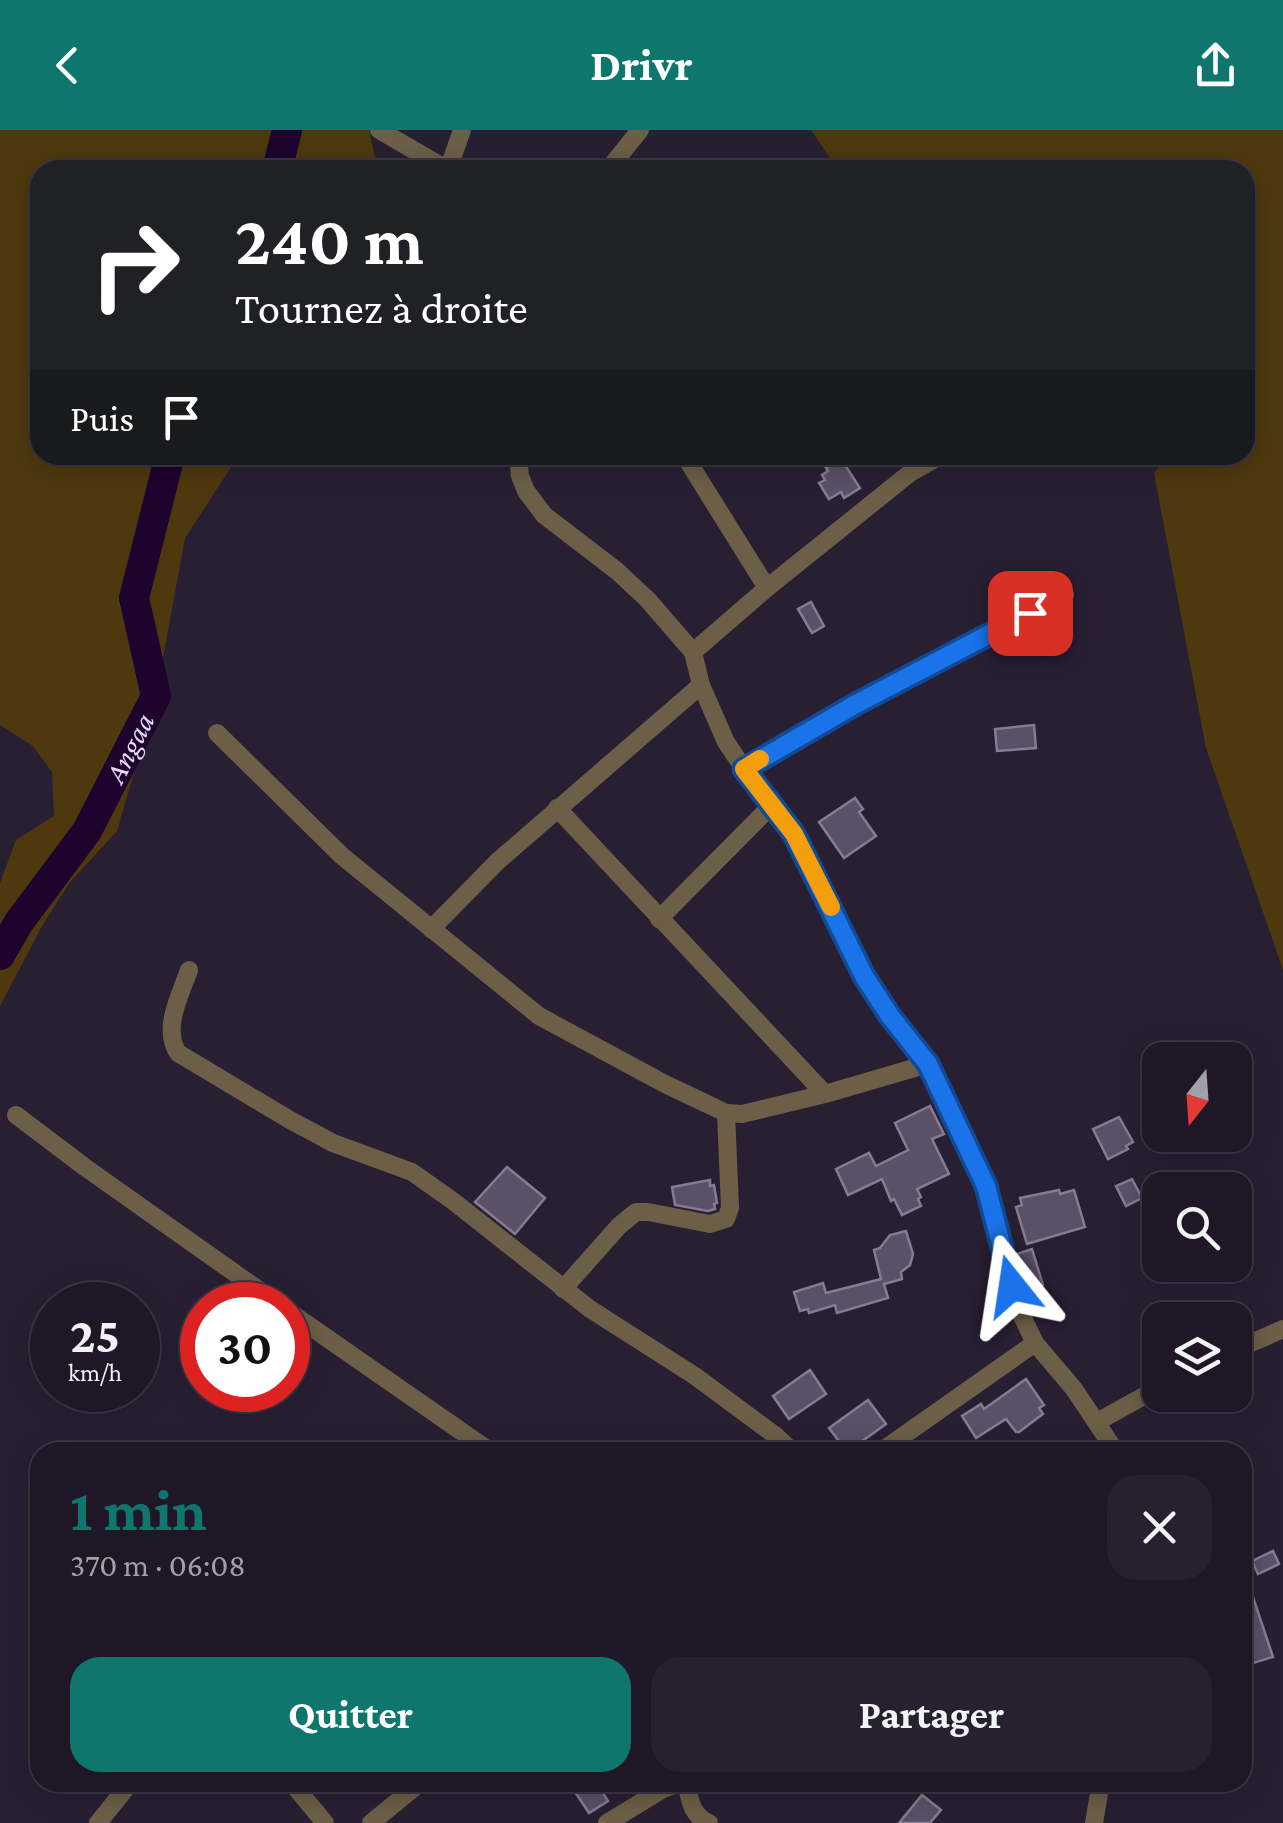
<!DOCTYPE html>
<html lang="fr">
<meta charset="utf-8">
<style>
body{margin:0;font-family:"Crimson Pro",serif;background:#27202e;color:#f1f3f6;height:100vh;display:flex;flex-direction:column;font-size:38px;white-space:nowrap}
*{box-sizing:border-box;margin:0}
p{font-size:32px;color:#a19fa7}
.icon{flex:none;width:55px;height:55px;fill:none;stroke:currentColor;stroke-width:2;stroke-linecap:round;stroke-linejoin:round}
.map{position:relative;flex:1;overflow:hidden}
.drawer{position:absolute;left:30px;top:1312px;width:1222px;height:350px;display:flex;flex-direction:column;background:#1f1726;border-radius:30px;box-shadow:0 5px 25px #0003,0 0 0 2px #3c3643}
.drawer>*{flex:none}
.guide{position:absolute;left:30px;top:30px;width:1225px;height:305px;border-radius:30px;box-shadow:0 5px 25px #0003,0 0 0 2px #3c3643;background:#202124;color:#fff;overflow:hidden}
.needle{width:65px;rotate:197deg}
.controls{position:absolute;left:1142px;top:912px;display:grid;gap:20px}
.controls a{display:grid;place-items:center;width:110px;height:110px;border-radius:20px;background:#1f1726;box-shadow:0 5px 25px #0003,0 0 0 2px #3c3643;font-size:50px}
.speed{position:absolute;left:30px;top:1152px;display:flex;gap:20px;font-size:50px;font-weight:700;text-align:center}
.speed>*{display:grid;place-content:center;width:130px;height:130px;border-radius:50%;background:#1f1726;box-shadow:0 5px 25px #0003,0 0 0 2px #3c3643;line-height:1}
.speed small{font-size:25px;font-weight:400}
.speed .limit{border:15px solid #d22;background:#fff;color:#111}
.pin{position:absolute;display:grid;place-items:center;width:85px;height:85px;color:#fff;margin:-42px;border-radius:20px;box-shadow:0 5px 15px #0006}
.me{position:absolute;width:110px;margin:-55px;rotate:345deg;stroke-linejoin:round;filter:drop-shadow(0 0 8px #0008)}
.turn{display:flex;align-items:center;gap:35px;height:210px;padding:0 40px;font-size:45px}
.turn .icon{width:130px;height:130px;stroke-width:2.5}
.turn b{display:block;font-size:70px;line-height:85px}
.then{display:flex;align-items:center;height:95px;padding:0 40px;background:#0003;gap:20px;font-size:38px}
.round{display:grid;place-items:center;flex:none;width:105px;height:105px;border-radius:30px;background:#27202e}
.overview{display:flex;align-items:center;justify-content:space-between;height:170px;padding:0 40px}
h1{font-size:60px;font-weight:700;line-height:75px;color:#0f766e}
.cta{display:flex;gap:20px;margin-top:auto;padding:20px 40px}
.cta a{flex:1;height:115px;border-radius:30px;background:#0f766e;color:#fff;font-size:40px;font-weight:700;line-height:115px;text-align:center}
.cta a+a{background:#27202e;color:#f1f3f6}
header{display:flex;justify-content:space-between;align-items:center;height:130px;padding:0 40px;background:#0f766e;color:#fff;font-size:45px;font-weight:700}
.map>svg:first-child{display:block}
</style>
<header><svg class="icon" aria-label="back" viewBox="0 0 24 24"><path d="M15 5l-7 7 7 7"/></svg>Drivr<svg class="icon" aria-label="share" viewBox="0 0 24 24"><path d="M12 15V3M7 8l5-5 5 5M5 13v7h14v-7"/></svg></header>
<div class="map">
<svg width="1283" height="1693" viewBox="0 0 1283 1693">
<rect width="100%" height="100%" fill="#291f33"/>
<g fill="#4e390e">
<path d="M0 0H369L378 40H40V325H239L185 408 156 566 117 701 70 752 42 796 0 876V753L16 710 54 686 52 642 33 616 0 595Z"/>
<path d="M811 0H1283V840L1206 618 1154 343 1169 325H1245V40H838Z"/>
</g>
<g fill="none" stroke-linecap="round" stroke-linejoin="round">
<g stroke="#1e032f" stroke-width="30">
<path d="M277 40 287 0"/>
<path id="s1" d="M0 825 19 792 87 701 156 566 134 468 170 325"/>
</g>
</g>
<g fill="#5b5066" stroke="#877b93" stroke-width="2.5">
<path d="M841 329 860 358 844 368 841 362 829 369 819 353 825 350 822 345 828 341 826 338Z"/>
<path d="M811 472 824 496 812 503 798 479Z"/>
<path d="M1034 595 1036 618 997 621 995 599Z"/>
<path d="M855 668 863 679 859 682 876 706 844 728 819 692Z"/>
<path d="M930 976 944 1004 932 1009 949 1044 917 1059 921 1067 918 1069 921 1076 902 1085 894 1069 891 1071 882 1049 848 1065 836 1039 869 1023 876 1036 908 1020 895 993Z"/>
<path d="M1119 987 1133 1012 1126 1016 1128 1019 1108 1029 1093 999Z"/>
<path d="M507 1037 545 1068 515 1104 475 1072Z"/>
<path d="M1132 1049 1142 1068 1126 1076 1116 1056Z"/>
<path d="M710 1050V1056L714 1055 717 1073 714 1074 715 1079 708 1081 675 1075 672 1057Z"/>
<path d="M1059 1060 1060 1064 1074 1060 1085 1097 1027 1114 1016 1077 1022 1075 1020 1068Z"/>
<path d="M906 1101 913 1124 910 1135 901 1142 902 1149 884 1154 888 1168 837 1183 835 1175 809 1183 808 1179 800 1181 794 1162 823 1153 826 1163 881 1149 874 1120 880 1118 890 1105Z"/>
<path d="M1032 1119 1043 1155 1027 1160 1017 1124Z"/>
<path d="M810 1240 826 1264 789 1289 773 1266Z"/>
<path d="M1026 1249 1044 1275 1039 1278 1043 1284 1019 1302H1016L1006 1289 976 1308 962 1286 981 1274 984 1279Z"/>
<path d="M868 1270 886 1294 847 1322 829 1298Z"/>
<path d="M1273 1421 1279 1434 1258 1444 1252 1431Z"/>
<path d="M1242 1443H1245L1273 1527 1250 1534 1242 1510Z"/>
<path d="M590 1652H596L608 1671 589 1683 575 1662Z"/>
<path d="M922 1665 941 1680 930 1693H899Z"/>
</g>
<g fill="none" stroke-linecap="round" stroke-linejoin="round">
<g stroke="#6c5e47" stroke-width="18">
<path d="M379 0 448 40"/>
<path d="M448 40 462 0"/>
<path d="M608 40 640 0"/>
<path d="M518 325 520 346 526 361 544 385 617 441 648 470 693 522 701 555 726 612 744 639 794 704 865 847 890 886 928 934 986 1056 1019 1180 1035 1213 1074 1259 1116 1322"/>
<path d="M684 325 767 458"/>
<path d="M693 522 767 458 910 343 942 325"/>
<path d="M217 603 342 726 539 886 665 954 703 972 726 983 742 984 825 964 928 934"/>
<path d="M744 639 856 574 1065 465"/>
<path d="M557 678 825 964"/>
<path d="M659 789 772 675"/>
<path d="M431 799 498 731 701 555"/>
<path d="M189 840C180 866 162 898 178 923L290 990 333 1013 412 1042 453 1071 590 1179 695 1246 776 1306 793 1322"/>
<path d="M16 985 86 1038 280 1175"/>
<path d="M563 1159 619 1096 636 1082H648L710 1094 726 1089 730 1078 726 983"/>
<path d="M288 1181 491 1322"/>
<path d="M1235 1220 1283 1199"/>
<path d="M1097 1292 1160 1257"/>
<path d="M880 1322 1035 1213"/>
<path d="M291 1652 325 1693"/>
<path d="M686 1652C690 1670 691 1685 709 1693"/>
<path d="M98 1693 131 1652"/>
<path d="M371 1693 421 1652"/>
<path d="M607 1693 663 1659 681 1652"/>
<path d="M1094 1693 1101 1652"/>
</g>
</g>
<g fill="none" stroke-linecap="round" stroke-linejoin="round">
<g stroke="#114b97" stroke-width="25">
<path id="route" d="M1012 1156 986 1056 928 934 890 886 864 846 794 704 744 639 856 574 1030 483"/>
</g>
<use href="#route" stroke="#1a73e8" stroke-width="18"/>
<path stroke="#f59e0b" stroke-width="18" d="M760 629 744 639 794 704 831 777"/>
</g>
<g text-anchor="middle" stroke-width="10" stroke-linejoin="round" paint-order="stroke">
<g font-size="30" font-style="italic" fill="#e9d9f9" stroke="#291f33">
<text dy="10" stroke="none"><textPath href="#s1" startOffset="245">Angaa</textPath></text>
</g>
</g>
</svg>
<div class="controls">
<a><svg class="needle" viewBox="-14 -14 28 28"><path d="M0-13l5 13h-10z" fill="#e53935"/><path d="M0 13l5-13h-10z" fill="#a19fa7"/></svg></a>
<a><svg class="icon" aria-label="search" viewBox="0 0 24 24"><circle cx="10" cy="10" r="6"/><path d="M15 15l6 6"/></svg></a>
<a><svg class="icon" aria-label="layers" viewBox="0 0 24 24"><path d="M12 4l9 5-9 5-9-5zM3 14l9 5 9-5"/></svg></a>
</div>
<div class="speed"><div>25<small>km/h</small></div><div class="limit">30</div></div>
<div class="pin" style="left:1030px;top:483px;background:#d93025"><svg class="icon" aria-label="arrive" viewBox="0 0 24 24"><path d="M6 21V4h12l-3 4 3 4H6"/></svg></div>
<svg class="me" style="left:1012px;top:1156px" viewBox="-20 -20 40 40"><path d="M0-17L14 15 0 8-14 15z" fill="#1a73e8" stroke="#fff" stroke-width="4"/></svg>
<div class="guide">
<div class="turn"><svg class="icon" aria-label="right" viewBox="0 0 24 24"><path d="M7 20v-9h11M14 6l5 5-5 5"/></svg><div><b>240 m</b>Tournez à droite</div></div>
<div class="then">Puis<svg class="icon" aria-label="arrive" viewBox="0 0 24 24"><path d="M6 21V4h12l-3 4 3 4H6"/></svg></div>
</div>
<section class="drawer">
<div class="overview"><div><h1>1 min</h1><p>370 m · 06:08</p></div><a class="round"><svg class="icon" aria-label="close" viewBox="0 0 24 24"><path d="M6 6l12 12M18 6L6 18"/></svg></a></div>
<div class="cta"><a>Quitter</a><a>Partager</a></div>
</section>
</div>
